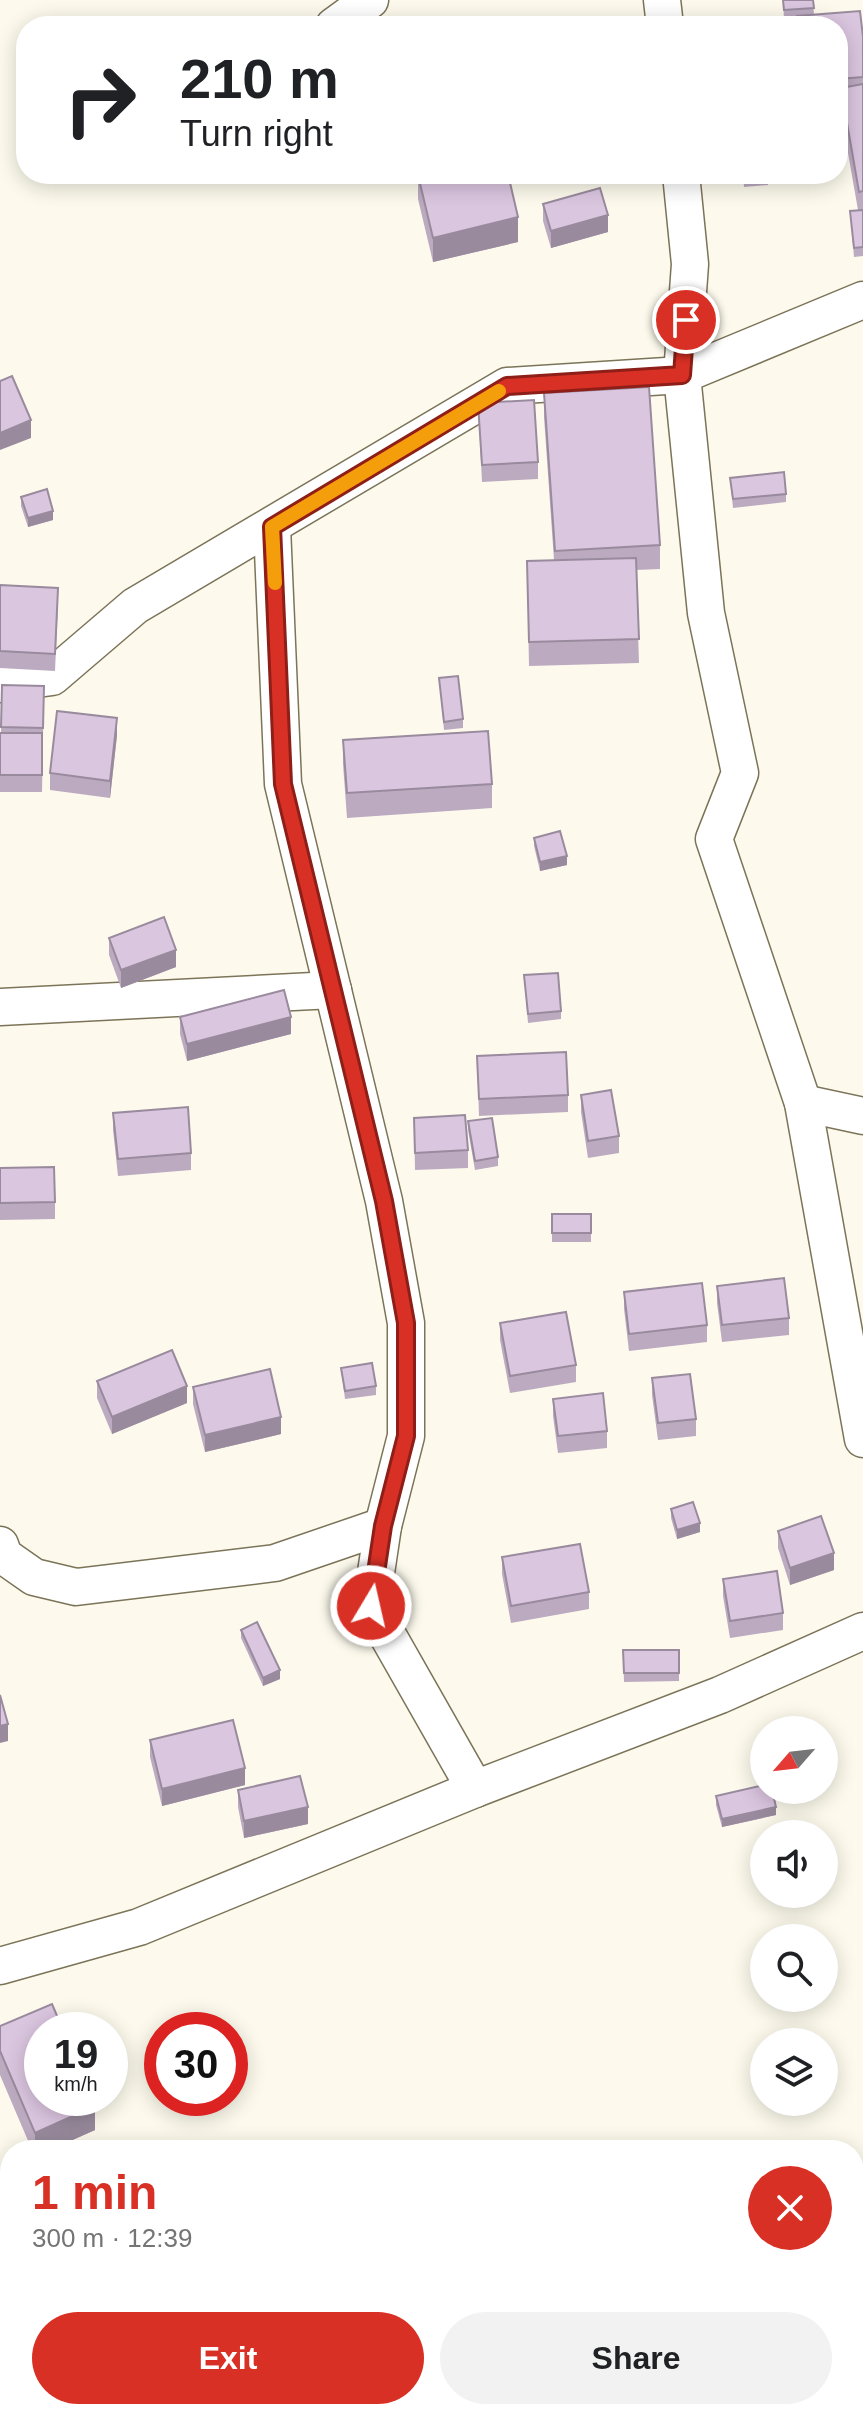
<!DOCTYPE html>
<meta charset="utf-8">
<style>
body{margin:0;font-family:Helvetica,sans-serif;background:#f2f2f2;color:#202124;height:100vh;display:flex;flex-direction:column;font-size:30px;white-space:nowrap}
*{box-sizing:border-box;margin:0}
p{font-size:26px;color:#757577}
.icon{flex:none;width:44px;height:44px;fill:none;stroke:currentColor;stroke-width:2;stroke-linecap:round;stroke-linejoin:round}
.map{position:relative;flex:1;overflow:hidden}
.details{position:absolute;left:0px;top:2140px;width:864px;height:280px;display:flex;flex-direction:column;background:#fff;border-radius:32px 32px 0 0;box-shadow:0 4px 20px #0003}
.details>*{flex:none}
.hud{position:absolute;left:16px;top:16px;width:832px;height:168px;border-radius:32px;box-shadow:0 4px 20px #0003;background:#fff;color:#202124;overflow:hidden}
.needle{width:52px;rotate:242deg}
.buttons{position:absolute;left:750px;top:1716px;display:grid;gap:16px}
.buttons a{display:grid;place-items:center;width:88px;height:88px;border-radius:50%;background:#fff;box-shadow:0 4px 20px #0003;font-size:40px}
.speed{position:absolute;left:24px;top:2012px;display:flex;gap:16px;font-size:40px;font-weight:700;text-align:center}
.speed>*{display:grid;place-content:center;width:104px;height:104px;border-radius:50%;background:#fff;box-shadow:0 4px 20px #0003;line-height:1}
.speed small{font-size:20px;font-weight:400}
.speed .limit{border:12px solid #d22;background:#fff;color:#111}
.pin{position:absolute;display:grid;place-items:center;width:68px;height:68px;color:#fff;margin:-34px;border:4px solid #fff;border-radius:50%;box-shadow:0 2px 8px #0007}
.me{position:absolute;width:88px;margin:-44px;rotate:9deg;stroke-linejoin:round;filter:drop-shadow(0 0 6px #0008)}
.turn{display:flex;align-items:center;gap:28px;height:168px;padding:0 32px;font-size:36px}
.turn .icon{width:104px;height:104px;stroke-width:2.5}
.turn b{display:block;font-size:56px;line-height:68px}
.round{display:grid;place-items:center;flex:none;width:84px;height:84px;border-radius:42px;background:#f2f2f2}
.head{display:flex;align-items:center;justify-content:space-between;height:136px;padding:0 32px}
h1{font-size:48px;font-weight:700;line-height:60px;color:#d93025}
.primary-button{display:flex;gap:16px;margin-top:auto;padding:16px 32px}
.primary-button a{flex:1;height:92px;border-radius:48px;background:#d93025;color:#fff;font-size:32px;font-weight:700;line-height:92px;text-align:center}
.primary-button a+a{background:#f2f2f2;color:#202124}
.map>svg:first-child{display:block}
</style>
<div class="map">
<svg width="863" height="2420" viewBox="0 0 863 2420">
<rect width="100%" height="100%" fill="#fdfaed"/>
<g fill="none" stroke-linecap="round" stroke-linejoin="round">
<g stroke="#7c7458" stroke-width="39">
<g id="minor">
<path d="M662 0 665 26"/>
<path d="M334 26 370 0"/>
<path d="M681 174 690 264 682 375 706 613 740 773 714 839 803 1103 863 1439"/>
<path d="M272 527 283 784 384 1201 406 1323V1436L383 1526 371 1606 475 1789"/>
<path d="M0 684 52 677 135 606 507 386 682 375 863 300"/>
<path d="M0 1007 333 990"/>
<path d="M803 1103 863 1116"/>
<path d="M0 1545 4 1556 34 1577 76 1587 275 1563 383 1526"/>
<path d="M0 1966 139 1927 475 1789 720 1695 863 1631"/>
</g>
</g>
<use href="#minor" stroke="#fff" stroke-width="36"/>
</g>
<g fill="#bcaac1">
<path d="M783 0H813L814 15 863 37V256L854 257 850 211 858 210 841 113V96H838V26H797V18L784 19Z"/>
<path d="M743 174H768V185L744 187Z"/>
<path d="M418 175 518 242 433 262 418 199Z"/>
<path d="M543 204 608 232 551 248 543 221Z"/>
<path d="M544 393 660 545V569L636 570 639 663 529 666 527 561 554 560 544 417Z"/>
<path d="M478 403 538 462V479L482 482Z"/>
<path d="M730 478 786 494V502L733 508Z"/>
<path d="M21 497 53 520 28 527 21 506Z"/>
<path d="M0 585 58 605 55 671 0 668Z"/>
<path d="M439 678 463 719V728L444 730Z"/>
<path d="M2 685 44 686 42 792H0V733H1Z"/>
<path d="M117 735 110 798 50 790V773Z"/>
<path d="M343 740 492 784V808L347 818 343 764Z"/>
<path d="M534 838 567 865 540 871 534 846Z"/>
<path d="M109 938 176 967 121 988 109 955Z"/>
<path d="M524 975 561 1011V1019L528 1023Z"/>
<path d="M180 1017 291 1034 187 1061 180 1034Z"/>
<path d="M477 1056 568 1095V1112L479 1116Z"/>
<path d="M581 1095 619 1136V1153L588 1158 581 1112Z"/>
<path d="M113 1113 191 1153V1170L118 1176 113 1130Z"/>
<path d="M414 1118 468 1150V1168L415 1170Z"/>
<path d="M468 1121 498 1157V1166L475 1170 468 1130Z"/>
<path d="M0 1168 55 1202V1219L0 1220Z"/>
<rect x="552" y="1214" width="39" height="28"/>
<path d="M717 1286 789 1318V1335L722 1342 717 1303Z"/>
<path d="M624 1292 707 1325V1342L629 1351 624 1309Z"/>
<path d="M500 1323 576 1365V1382L510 1393 500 1340Z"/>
<path d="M341 1368 376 1386V1395L345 1399Z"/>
<path d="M652 1378 696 1419V1436L658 1440 652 1395Z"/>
<path d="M97 1381 187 1403 112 1434 97 1398Z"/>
<path d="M193 1387 281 1434 205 1452 193 1404Z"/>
<path d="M553 1399 607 1431V1448L558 1453 553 1416Z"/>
<path d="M671 1509 700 1532 677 1539 671 1518Z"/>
<path d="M778 1531 834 1570 790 1585 778 1548Z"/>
<path d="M502 1557 589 1592V1609L511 1623 502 1574Z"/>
<path d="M723 1579 783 1613V1630L730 1638 723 1596Z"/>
<path d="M241 1630 280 1679 263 1686 241 1638Z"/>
<path d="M623 1650H679V1681L624 1682Z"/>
<path d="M150 1740 245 1785 162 1806 150 1757Z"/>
<path d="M238 1790 308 1824 244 1838 238 1807Z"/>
<path d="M716 1796 776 1815 722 1827 716 1805Z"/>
<path d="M0 2026 95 2130 50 2150H32L0 2075Z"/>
</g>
<g fill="#998b9d">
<path d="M608 215V232L551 248V231Z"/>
<path d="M518 217V242L433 262V238Z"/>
<path d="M31 420V438L0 450V433Z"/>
<path d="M53 511V520L28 527V518Z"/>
<path d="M117 718V735L110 798V781Z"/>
<path d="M567 856V865L540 871V862Z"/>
<path d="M176 950V967L121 988V970Z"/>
<path d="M291 1017V1034L187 1061V1044Z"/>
<path d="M187 1386V1403L112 1434V1417Z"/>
<path d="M281 1417V1434L205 1452V1435Z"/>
<path d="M700 1523V1532L677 1539V1530Z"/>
<path d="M834 1553V1570L790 1585V1568Z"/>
<path d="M280 1670V1679L263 1686V1678Z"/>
<path d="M8 1724V1741L0 1743V1726Z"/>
<path d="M245 1768V1785L162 1806V1789Z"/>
<path d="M308 1807V1824L244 1838V1821Z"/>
<path d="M776 1807V1815L722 1827V1819Z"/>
<path d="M95 2106V2130L50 2150H35V2133Z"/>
</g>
<g fill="#dbc6e0" stroke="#998b9d" stroke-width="2">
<path d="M783 0H813L814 8 784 10Z"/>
<path d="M860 11 863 37V77L838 79V26H798L797 16Z"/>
<path d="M863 84V191L859 192 841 88Z"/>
<path d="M26 86V113L22 87Z"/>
<path d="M420 174H508L518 217 433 238 418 175Z"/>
<path d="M600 188 608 215 551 231 543 204Z"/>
<path d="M863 210V247L854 248 850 211Z"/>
<path d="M12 376 31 420 0 433V381Z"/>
<path d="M649 387 660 545 555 551 544 393Z"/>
<path d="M534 400 538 462 482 465 478 403Z"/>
<path d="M784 472 786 494 733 499 730 478Z"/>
<path d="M47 489 53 511 28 518 21 497Z"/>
<path d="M636 558 639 639 529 642 527 561Z"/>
<path d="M0 585 58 588 55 654 0 651Z"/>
<path d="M458 676 463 719 444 722 439 678Z"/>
<path d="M2 685 44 686 43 728 1 727Z"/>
<path d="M57 711 117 718 110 781 50 773Z"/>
<path d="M488 731 492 784 347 793 343 740Z"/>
<rect x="0" y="733" width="42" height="42"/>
<path d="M560 831 567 856 540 862 534 838Z"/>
<path d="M164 917 176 950 121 970 109 938Z"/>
<path d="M558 973 561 1011 528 1014 524 975Z"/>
<path d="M284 990 291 1017 187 1044 180 1017Z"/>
<path d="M566 1052 568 1095 479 1099 477 1056Z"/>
<path d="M611 1090 619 1136 588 1141 581 1095Z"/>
<path d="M188 1107 191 1153 118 1159 113 1113Z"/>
<path d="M465 1115 468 1150 415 1153 414 1118Z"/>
<path d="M492 1118 498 1157 475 1161 468 1121Z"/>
<path d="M54 1167 55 1202 0 1203V1168Z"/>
<rect x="552" y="1214" width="39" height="19"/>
<path d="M784 1278 789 1318 722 1325 717 1286Z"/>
<path d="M702 1283 707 1325 629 1334 624 1292Z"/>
<path d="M566 1312 576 1365 510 1376 500 1323Z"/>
<path d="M172 1350 187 1386 112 1417 97 1381Z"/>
<path d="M372 1363 376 1386 345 1391 341 1368Z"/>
<path d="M270 1369 281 1417 205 1435 193 1387Z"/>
<path d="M690 1374 696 1419 658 1423 652 1378Z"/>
<path d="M603 1393 607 1431 558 1436 553 1399Z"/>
<path d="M693 1502 700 1523 677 1530 671 1509Z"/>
<path d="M821 1516 834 1553 790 1568 778 1531Z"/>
<path d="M580 1544 589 1592 511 1606 502 1557Z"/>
<path d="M777 1571 783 1613 730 1621 723 1579Z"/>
<path d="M257 1622 280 1670 263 1678 241 1630Z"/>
<path d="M623 1650H679V1673H624Z"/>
<path d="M0 1695 8 1724 0 1726Z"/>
<path d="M233 1720 245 1768 162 1789 150 1740Z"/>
<path d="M300 1776 308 1807 244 1821 238 1790Z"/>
<path d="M764 1785V1790H772L776 1807 722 1819 716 1796Z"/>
<path d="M52 2004 63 2030H42V2098H92L95 2106 35 2133 0 2051V2026Z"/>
</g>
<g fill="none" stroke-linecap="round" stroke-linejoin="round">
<g stroke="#8d1f18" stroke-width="20">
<path id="route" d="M371 1606 383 1526 406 1436V1323L384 1201 283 784 272 527 507 386 682 375 686 320"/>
</g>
<use href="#route" stroke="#d93025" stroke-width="14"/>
<path stroke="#f59e0b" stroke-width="14" d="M275 583 272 527 499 391"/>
</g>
</svg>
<div class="buttons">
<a><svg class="needle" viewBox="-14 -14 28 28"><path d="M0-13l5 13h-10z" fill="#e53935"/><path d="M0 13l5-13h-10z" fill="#757577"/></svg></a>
<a><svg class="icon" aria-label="sound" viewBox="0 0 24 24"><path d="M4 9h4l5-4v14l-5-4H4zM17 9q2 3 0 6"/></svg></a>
<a><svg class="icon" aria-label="search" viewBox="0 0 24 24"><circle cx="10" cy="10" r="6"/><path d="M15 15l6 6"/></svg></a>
<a><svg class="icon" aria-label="layers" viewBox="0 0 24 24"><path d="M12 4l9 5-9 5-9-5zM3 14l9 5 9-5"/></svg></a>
</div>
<div class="speed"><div>19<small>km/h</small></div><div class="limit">30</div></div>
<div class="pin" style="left:686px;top:320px;background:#d93025"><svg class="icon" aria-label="arrive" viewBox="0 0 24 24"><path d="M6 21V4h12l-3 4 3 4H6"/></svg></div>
<svg class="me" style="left:371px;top:1606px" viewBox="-20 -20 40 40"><circle r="17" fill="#d93025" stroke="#fff" stroke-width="3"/><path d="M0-11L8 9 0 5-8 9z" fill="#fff"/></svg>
<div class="hud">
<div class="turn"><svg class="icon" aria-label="right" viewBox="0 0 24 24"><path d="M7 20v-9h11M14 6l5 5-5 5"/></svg><div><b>210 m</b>Turn right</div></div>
</div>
<section class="details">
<div class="head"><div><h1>1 min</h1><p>300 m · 12:39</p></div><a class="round" style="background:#d93025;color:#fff"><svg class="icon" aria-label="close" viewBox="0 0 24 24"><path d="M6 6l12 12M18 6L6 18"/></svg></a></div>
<div class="primary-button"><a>Exit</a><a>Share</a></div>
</section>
</div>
